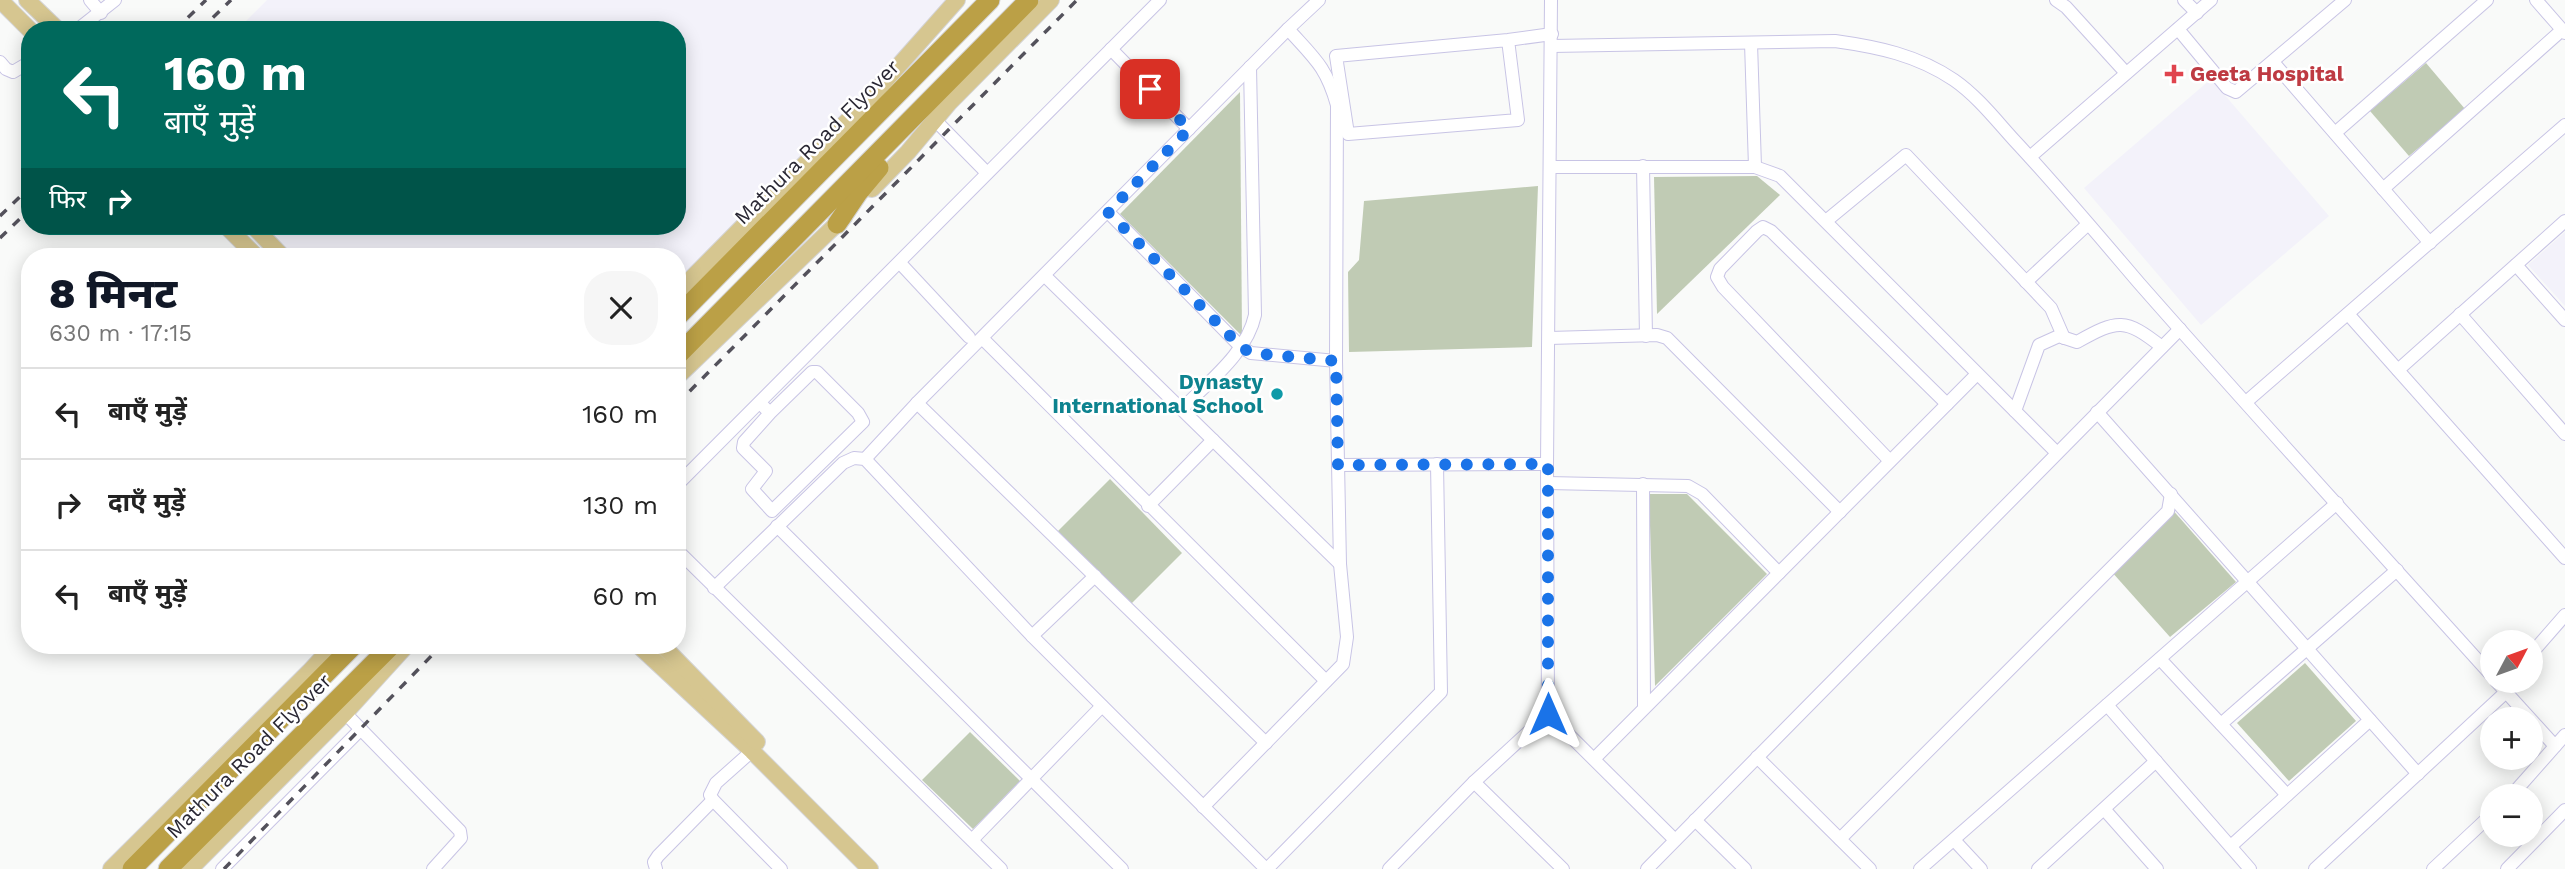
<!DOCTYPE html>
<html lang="hi">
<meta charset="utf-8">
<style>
body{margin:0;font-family:"Work Sans","Noto Sans Devanagari",sans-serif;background:#f6f6f6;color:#222;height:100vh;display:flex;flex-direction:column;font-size:26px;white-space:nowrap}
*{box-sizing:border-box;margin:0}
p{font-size:23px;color:#767676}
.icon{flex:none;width:38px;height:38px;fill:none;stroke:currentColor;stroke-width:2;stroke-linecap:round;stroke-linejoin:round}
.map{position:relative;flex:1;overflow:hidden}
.panel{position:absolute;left:21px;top:248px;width:665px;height:406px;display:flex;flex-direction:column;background:#fff;border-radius:28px;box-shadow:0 4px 18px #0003}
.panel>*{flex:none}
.banner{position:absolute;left:21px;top:21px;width:665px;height:214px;border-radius:28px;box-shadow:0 4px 18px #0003;background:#00695c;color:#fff;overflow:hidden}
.needle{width:46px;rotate:49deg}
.tools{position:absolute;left:2480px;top:630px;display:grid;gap:14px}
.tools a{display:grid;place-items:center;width:63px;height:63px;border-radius:50%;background:#fff;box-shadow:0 4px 18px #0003;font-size:35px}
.pin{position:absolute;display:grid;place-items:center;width:60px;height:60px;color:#fff;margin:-30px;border-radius:14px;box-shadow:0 4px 10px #0006}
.me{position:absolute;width:77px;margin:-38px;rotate:0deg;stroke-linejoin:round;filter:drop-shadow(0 0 5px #0008)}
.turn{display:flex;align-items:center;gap:24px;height:147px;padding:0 28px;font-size:32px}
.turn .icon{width:91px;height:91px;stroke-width:2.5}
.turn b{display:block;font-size:49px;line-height:60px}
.then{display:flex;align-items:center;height:66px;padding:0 28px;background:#0003;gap:14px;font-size:26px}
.round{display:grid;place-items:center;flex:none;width:74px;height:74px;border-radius:28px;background:#f6f6f6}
.summary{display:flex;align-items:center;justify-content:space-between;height:119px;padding:0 28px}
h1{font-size:42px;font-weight:800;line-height:52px;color:#111827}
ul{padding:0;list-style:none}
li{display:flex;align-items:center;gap:21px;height:91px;padding:0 28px;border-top:2px solid #e0e0e0}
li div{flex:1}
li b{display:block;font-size:26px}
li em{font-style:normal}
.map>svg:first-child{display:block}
</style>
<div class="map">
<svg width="2565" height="869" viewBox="0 0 2565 869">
<rect width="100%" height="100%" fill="#f9faf9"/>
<g fill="#f3f2fa">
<path d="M267 0H964L677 288V257H296L264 226H677V30H237Z"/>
<path d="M2211 79 2329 216 2201 325 2084 188Z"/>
<path d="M2565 232V306L2528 265Z"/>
</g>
<g fill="#c0cbb4">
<path d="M2426 63 2465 109 2409 156 2370 111Z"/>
<path d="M1240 92 1242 336 1120 214Z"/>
<path d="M1757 176 1780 195 1657 314 1654 177Z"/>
<path d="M1538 186 1532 347 1349 352 1348 272 1359 260 1364 201Z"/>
<path d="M1110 479 1182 553 1130 605 1058 531Z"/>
<path d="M1649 494H1687L1767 574 1655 686Z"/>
<path d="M2171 508 2236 582 2170 637 2111 571Z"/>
<path d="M2305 663 2356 721 2289 781 2237 723Z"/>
<path d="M970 732 1020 781 973 829 922 780Z"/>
</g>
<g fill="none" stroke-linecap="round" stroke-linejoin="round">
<g stroke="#c8c4e5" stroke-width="14">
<g id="minor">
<path d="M90 0 101 13"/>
<path d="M1551 0 1547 464 1548 714 1675 840"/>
<path d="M2056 0 2066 7 2126 73"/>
<path d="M2184 0 2197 13"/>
<path d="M2536 0 2565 33"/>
<path d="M2178 29 2227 88 2236 92 2345 0"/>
<path d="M77 30 115 0"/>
<path d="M1508 40 1518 120 1348 134 1336 56 1508 40 1552 34"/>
<path d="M1751 43 1755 167"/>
<path d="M1552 46 1835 41C1878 47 1917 55 1954 80 1977 96 1995 119 2014 140 2057 186 2098 235 2139 283 2255 415 2374 545 2492 676"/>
<path d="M1111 49 1189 129"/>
<path d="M0 62 6 69 13 72 30 62"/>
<path d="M2273 62 2430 243"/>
<path d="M935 120 987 173"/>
<path d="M2335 133 2487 0"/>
<path d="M2030 157 2211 0"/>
<path d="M1643 166 1646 336"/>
<path d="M1551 167H1755L1780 176 2057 453"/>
<path d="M2383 189 2562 30"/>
<path d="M1108 212 1241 347 1251 353 1336 361"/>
<path d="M1826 221 1906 155 2051 308 2064 338"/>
<path d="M900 263 969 337"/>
<path d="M2516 265 2565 320"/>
<path d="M1045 276 1340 564"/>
<path d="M2026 282 2088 224"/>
<path d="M2348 314 2565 558"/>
<path d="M2460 314 2565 434"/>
<path d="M1549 338 1657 335 1667 338 1840 512"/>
<path d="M983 339 1326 681"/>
<path d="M2398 370 2565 221"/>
<path d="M2246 402 2565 125"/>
<path d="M760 403 770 413 744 442 743 448 766 471 752 489 772 511 863 422 858 413 817 372H812L770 413"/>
<path d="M917 403 1266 743"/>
<path d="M1182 409C1208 382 1247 353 1255 315L1250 67"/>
<path d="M2015 411 2039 345 2059 336 2077 342C2118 319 2125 318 2162 347"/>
<path d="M2097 412 2418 774"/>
<path d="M865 459 917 403 1288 29 1319 0"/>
<path d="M1890 461 1723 287 1717 277 1720 269 1757 231 1763 227 1771 231 1947 404"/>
<path d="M1338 465 1547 464"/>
<path d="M1548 483 1688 486 1702 494 1779 573"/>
<path d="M1643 484 1644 708"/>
<path d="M677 485 1160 0"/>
<path d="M1148 506 1213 440"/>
<path d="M777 526 1122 869"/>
<path d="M677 550 1001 869"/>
<path d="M714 588 843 463 854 458 865 459 1032 636 1266 869"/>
<path d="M1032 636 1095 576"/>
<path d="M2530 655 2565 615"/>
<path d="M2160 659 2287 795"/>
<path d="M2496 681 2555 746"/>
<path d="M2107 705 2250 869"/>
<path d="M345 713 460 831 461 838 433 869"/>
<path d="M2221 724 2397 570"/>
<path d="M752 751 716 783 710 795 713 800 781 869"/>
<path d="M1757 757 1870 869"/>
<path d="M1594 759 1977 374"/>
<path d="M1474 782 1563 869"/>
<path d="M2511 796 2565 735"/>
<path d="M1203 807 1343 664 1347 637 1340 564 1336 361 1337 105C1326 66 1314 58 1288 29"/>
<path d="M2104 809 2157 869"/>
<path d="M1695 820 1745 869"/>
<path d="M1840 839 2168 511 2171 494"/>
<path d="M972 840 1102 706"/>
<path d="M1954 840 1981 869"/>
<path d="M2231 846 2370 720"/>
<path d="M222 869 361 729"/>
<path d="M656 869 654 862 658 856 713 800"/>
<path d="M1267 869 1441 692 1437 464"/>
<path d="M1389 869 1474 782 1548 714"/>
<path d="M1647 869 2180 329"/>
<path d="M1920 869 2337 503"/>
<path d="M2038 869 2156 761"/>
<path d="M2315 869 2506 692"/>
<path d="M2433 869 2492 814"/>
<path d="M2507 869 2565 810"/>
</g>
</g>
<g stroke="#d4d4d6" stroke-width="18">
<g id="major">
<path d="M0 0 30 30"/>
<path d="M27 0 58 30"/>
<path d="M872 189 908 152 949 103 1051 0"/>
<path d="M226 226 257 257"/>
<path d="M253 226 283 257"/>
<path d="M677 293 870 98 957 0"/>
<path d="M677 377 844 217"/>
<path d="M639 646 752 751 870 869"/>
<path d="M663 646 757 742"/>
<path d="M111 869 309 672 333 646"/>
<path d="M190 869 345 713 406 646"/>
</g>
</g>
<g stroke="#d4d4d6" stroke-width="21">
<g id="highway">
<path d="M837 224 858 193 879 168"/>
<path d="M677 317 990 0"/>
<path d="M677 356 1029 0"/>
<path d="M132 869 353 646"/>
<path d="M168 869 391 646"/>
</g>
</g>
<use href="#minor" stroke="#fff" stroke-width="12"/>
<use href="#major" stroke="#d6c690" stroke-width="16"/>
<use href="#highway" stroke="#bba046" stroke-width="19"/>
<g stroke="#54525c" stroke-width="3.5" stroke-dasharray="9 9" stroke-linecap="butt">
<path d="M175 30 206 0"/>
<path d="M200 30 231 0"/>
<path d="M0 216 30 187"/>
<path d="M0 238 30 209"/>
<path d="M677 404 1077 0"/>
<path d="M224 869 441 646"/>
</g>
</g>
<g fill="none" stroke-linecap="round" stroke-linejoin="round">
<path stroke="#1a73e8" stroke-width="12" stroke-dasharray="0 21.6" d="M1150 89 1189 129 1108 212 1241 347 1251 353 1336 361 1338 465 1548 464V714"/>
</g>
<path fill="#e0444e" stroke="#fff" stroke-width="2.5" d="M2170.5 63.5h7v7h7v7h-7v7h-7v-7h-7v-7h7z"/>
<circle fill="#0f9aa8" stroke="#fff" stroke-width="2.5" cx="1277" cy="394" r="7"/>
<g text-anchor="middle" stroke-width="5" stroke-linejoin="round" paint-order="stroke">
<g font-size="21" font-weight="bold" fill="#be3a42" stroke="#fff" text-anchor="start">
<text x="2190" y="81">Geeta Hospital</text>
</g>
<g font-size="21" fill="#2a2834" stroke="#fff">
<text transform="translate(817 142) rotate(-45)" y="7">Mathura Road Flyover</text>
<text transform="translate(249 756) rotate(-45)" y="7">Mathura Road Flyover</text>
</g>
<g font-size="21" font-weight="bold" fill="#0d838f" stroke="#fff" text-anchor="end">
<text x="1263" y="389">Dynasty<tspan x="1263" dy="24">International School</tspan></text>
</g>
</g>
</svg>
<div class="tools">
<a><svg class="needle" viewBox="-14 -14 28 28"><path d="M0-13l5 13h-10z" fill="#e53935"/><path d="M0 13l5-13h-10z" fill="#767676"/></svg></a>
<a>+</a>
<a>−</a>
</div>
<div class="pin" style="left:1150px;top:89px;background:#d93025"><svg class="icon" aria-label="arrive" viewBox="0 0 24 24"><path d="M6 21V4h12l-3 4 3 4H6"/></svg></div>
<svg class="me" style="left:1548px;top:714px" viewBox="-20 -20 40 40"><path d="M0-17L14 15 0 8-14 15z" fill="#1a73e8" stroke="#fff" stroke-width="4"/></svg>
<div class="banner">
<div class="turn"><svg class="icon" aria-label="left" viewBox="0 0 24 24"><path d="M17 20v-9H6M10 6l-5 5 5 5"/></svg><div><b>160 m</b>बाएँ मुड़ें</div></div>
<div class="then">फिर<svg class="icon" aria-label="right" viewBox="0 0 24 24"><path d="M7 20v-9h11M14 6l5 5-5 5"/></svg></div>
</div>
<section class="panel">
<div class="summary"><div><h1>8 मिनट</h1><p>630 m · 17:15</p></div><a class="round"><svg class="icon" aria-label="close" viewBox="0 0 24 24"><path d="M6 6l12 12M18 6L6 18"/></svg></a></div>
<ul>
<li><svg class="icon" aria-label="left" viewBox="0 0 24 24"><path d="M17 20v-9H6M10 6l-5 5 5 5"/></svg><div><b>बाएँ मुड़ें</b></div><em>160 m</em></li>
<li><svg class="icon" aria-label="right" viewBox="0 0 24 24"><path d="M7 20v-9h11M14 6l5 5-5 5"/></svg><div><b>दाएँ मुड़ें</b></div><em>130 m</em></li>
<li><svg class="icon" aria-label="left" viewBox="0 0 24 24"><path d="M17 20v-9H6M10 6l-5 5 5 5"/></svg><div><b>बाएँ मुड़ें</b></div><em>60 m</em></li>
</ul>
</section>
</div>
